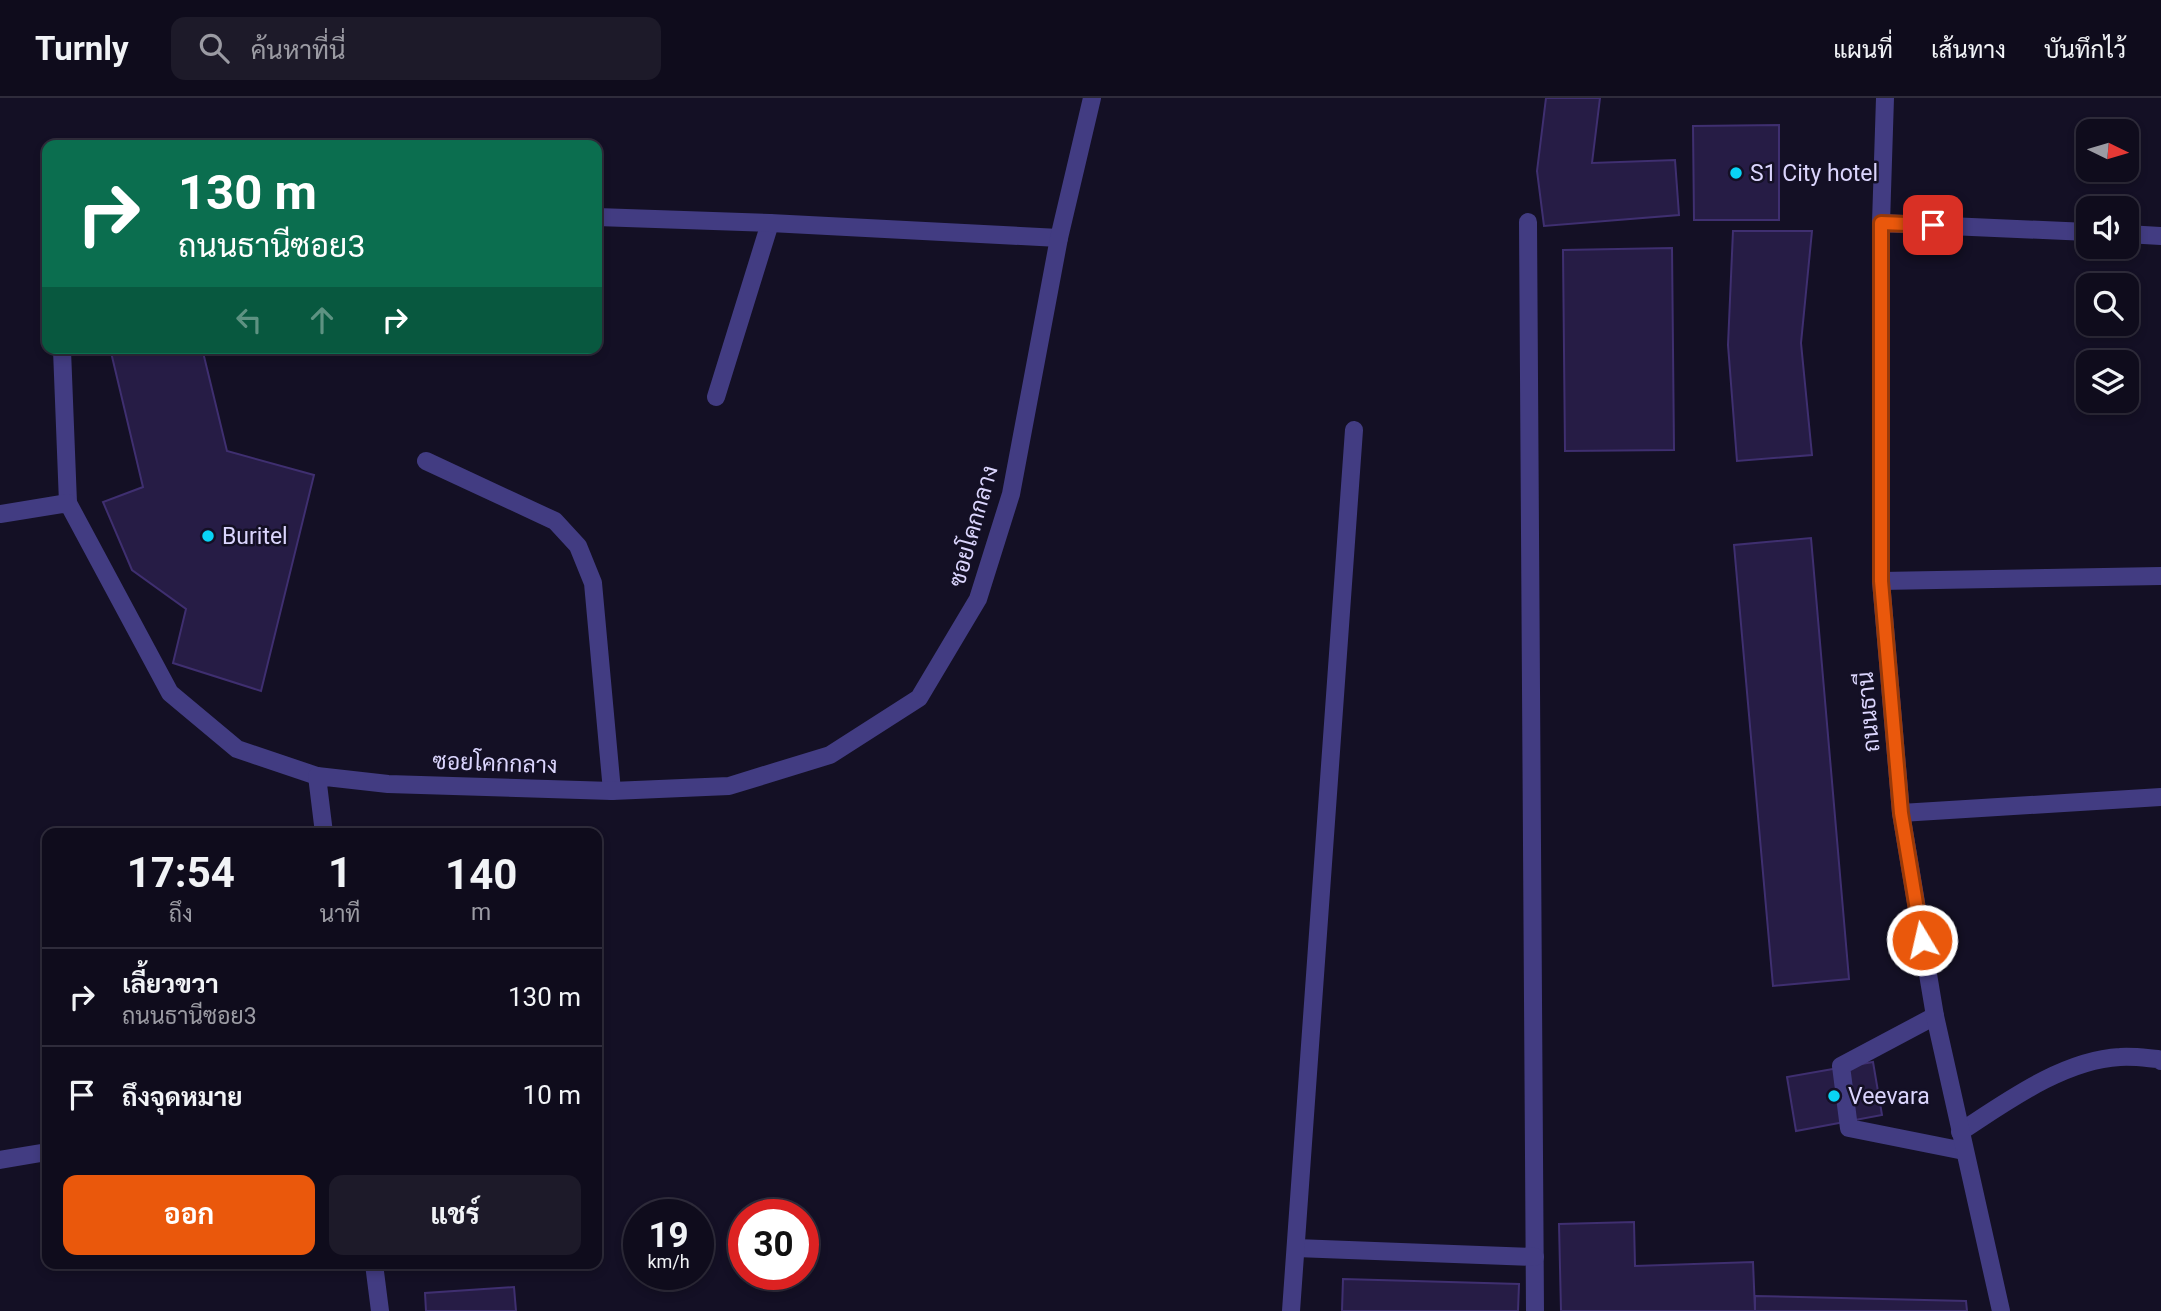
<!DOCTYPE html>
<html lang="th">
<meta charset="utf-8">
<style>
body{margin:0;font-family:Roboto,Sarabun,sans-serif;background:#1d1a29;color:#f1f3f6;height:100vh;display:flex;flex-direction:column;font-size:26px;white-space:nowrap}
*{box-sizing:border-box;margin:0}
p{font-size:23px;color:#9b9ba3}
.icon{flex:none;width:38px;height:38px;fill:none;stroke:currentColor;stroke-width:2;stroke-linecap:round;stroke-linejoin:round}
.map{position:relative;flex:1;overflow:hidden}
.details{position:absolute;left:42px;top:730px;width:560px;height:441px;display:flex;flex-direction:column;background:#0f0c1c;border-radius:14px;box-shadow:0 4px 10px #0003,0 0 0 2px #2f2c3b}
.details>*{flex:none}
.top-card{position:absolute;left:42px;top:42px;width:560px;height:214px;border-radius:14px;box-shadow:0 4px 10px #0003,0 0 0 2px #2f2c3b;background:#0b6e4f;color:#fff;overflow:hidden}
.needle{width:46px;rotate:95deg}
.tools{position:absolute;left:2076px;top:21px;display:grid;gap:14px}
.tools a{display:grid;place-items:center;width:63px;height:63px;border-radius:14px;background:#0f0c1c;box-shadow:0 4px 10px #0003,0 0 0 2px #2f2c3b;font-size:35px}
.speed{position:absolute;left:623px;top:1101px;display:flex;gap:14px;font-size:35px;font-weight:700;text-align:center}
.speed>*{display:grid;place-content:center;width:91px;height:91px;border-radius:50%;background:#0f0c1c;box-shadow:0 4px 10px #0003,0 0 0 2px #2f2c3b;line-height:1}
.speed small{font-size:18px;font-weight:400}
.speed .limit{border:10px solid #d22;background:#fff;color:#111}
.pin{position:absolute;display:grid;place-items:center;width:60px;height:60px;color:#fff;margin:-30px;border-radius:14px;box-shadow:0 4px 10px #0006}
.me{position:absolute;width:77px;margin:-38px;rotate:351deg;stroke-linejoin:round;filter:drop-shadow(0 0 5px #0008)}
.turn{display:flex;align-items:center;gap:24px;height:147px;padding:0 21px;font-size:32px}
.turn .icon{width:91px;height:91px;stroke-width:2.5}
.turn b{display:block;font-size:49px;line-height:60px}
.lanes{display:flex;align-items:center;height:66px;padding:0 21px;background:#0003;justify-content:center;gap:35px;direction:ltr}
.lanes .off{opacity:.35}
.eta{display:flex;justify-content:space-evenly;align-items:center;height:119px;text-align:center}
.eta b{font-size:42px;font-weight:700;line-height:49px}
.action{display:flex;gap:14px;margin-top:auto;padding:14px 21px}
.action a{flex:1;height:80px;border-radius:14px;background:#ea580c;color:#fff;font-size:28px;font-weight:700;line-height:80px;text-align:center}
.action a+a{background:#1d1a29;color:#f1f3f6}
ul{padding:0;list-style:none}
li{display:flex;align-items:center;gap:21px;height:98px;padding:0 21px;border-top:2px solid #2f2c3b}
li div{flex:1}
li b{display:block;font-size:26px}
li em{font-style:normal}
header{display:flex;align-items:center;gap:42px;box-sizing:border-box;height:98px;padding:0 35px;background:#0f0c1c;border-bottom:2px solid #2f2c3b}
header strong{font-size:33px}
nav{display:flex;gap:38px;margin-inline-start:auto;font-size:24px}
.search{width:490px;height:63px;background:#1d1a29;display:flex;align-items:center;gap:18px;box-sizing:border-box;padding:0 24px;border-radius:14px;color:#9b9ba3;font-size:26px}
.map>svg:first-child{display:block}
</style>
<header>
<strong>Turnly</strong>
<div class="search"><svg class="icon" aria-label="search" viewBox="0 0 24 24"><circle cx="10" cy="10" r="6"/><path d="M15 15l6 6"/></svg>ค้นหาที่นี่</div>
<nav><a>แผนที่</a><a>เส้นทาง</a><a>บันทึกไว้</a></nav>
</header>
<div class="map">
<svg width="2161" height="1213" viewBox="0 0 2161 1213">
<rect width="100%" height="100%" fill="#141025"/>
<g fill="#261c45" stroke="#3f2f70" stroke-width="2">
<path d="M1546 0H1600L1592 65 1675 62 1679 117 1544 128 1537 73Z"/>
<path d="M1779 27V122H1694L1693 28Z"/>
<path d="M1733 133H1812L1801 245 1812 357 1737 363 1728 247Z"/>
<path d="M1672 150 1674 352 1565 353 1563 152Z"/>
<path d="M110 250H202L227 353 314 377 261 593 173 565 186 511 132 472 103 404 143 389Z"/>
<path d="M1811 440 1849 881 1773 888 1734 447Z"/>
<path d="M1873 964 1882 1017 1796 1033 1787 979Z"/>
<path d="M1634 1124 1635 1168 1753 1164 1755 1213H1561L1559 1126Z"/>
<path d="M1343 1181 1519 1186 1518 1213H1342Z"/>
<path d="M514 1189 516 1213H426L425 1195Z"/>
<path d="M1755 1198 1966 1203 1967 1213H1755Z"/>
</g>
<g fill="none" stroke-linecap="round" stroke-linejoin="round">
<g stroke="#423c82" stroke-width="18">
<path d="M62 252 68 405"/>
<path d="M716 299 770 125"/>
<path d="M0 416 68 405 170 595 237 651 317 678"/>
<path d="M1881 483 2161 478"/>
<path d="M1901 715 2161 699"/>
<path d="M1935 918 1841 968 1849 1030 1964 1053"/>
<path d="M1960 1034C2006 1004 2063 962 2120 959 2133 958 2146 960 2158 961L2161 963"/>
<path d="M0 1062 47 1054"/>
</g>
<g stroke="#423c82" stroke-width="18">
<path d="M1885 0 1881 125V483L1901 715 1935 918 2001 1213"/>
<path d="M597 119 770 125 1059 140"/>
<path d="M1528 124 1535 1213"/>
<path d="M1881 125 2088 134"/>
<path d="M2126 136 2161 138"/>
<path d="M426 363 555 423 578 448 593 485 612 693"/>
<path d="M324 735 317 678 388 686 612 693 729 688 830 657 919 600 978 501 1011 396 1059 140 1092 0"/>
<path d="M1296 1150 1535 1159"/>
<path d="M374 1166 380 1213"/>
<path d="M1291 1213 1354 332"/>
</g>
</g>
<g fill="none" stroke-linecap="round" stroke-linejoin="round">
<g stroke="#983908" stroke-width="18">
<path id="route" d="M1922 842 1901 715 1881 483V125L1933 127"/>
</g>
<use href="#route" stroke="#ea580c" stroke-width="12"/>
</g>
<g fill="#09d4f5" stroke="#141025" stroke-width="2.5">
<circle cx="1736" cy="75" r="7"/>
<circle cx="208" cy="438" r="7"/>
<circle cx="1834" cy="998" r="7"/>
</g>
<g text-anchor="middle" stroke-width="5" stroke-linejoin="round" paint-order="stroke">
<g font-size="23" fill="#dbd5fd" stroke="#141025" text-anchor="start">
<text x="1750" y="83">S1 City hotel</text>
<text x="222" y="446">Buritel</text>
<text x="1848" y="1006">Veevara</text>
</g>
<g font-size="23" fill="#dbd5fd" stroke="#141025">
<text transform="translate(973 428) rotate(-74)" y="8">ซอยโคกกลาง</text>
<text transform="translate(1868 614) rotate(-95)" y="8">ถนนธานี</text>
<text transform="translate(495 665) rotate(2)" y="8">ซอยโคกกลาง</text>
</g>
</g>
</svg>
<div class="tools">
<a><svg class="needle" viewBox="-14 -14 28 28"><path d="M0-13l5 13h-10z" fill="#e53935"/><path d="M0 13l5-13h-10z" fill="#9b9ba3"/></svg></a>
<a><svg class="icon" aria-label="sound" viewBox="0 0 24 24"><path d="M4 9h4l5-4v14l-5-4H4zM17 9q2 3 0 6"/></svg></a>
<a><svg class="icon" aria-label="search" viewBox="0 0 24 24"><circle cx="10" cy="10" r="6"/><path d="M15 15l6 6"/></svg></a>
<a><svg class="icon" aria-label="layers" viewBox="0 0 24 24"><path d="M12 4l9 5-9 5-9-5zM3 14l9 5 9-5"/></svg></a>
</div>
<div class="speed"><div>19<small>km/h</small></div><div class="limit">30</div></div>
<div class="pin" style="left:1933px;top:127px;background:#d93025"><svg class="icon" aria-label="arrive" viewBox="0 0 24 24"><path d="M6 21V4h12l-3 4 3 4H6"/></svg></div>
<svg class="me" style="left:1922px;top:842px" viewBox="-20 -20 40 40"><circle r="17" fill="#ea580c" stroke="#fff" stroke-width="3"/><path d="M0-11L8 9 0 5-8 9z" fill="#fff"/></svg>
<div class="top-card">
<div class="turn"><svg class="icon" aria-label="right" viewBox="0 0 24 24"><path d="M7 20v-9h11M14 6l5 5-5 5"/></svg><div><b>130 m</b>ถนนธานีซอย3</div></div>
<div class="lanes"><svg class="icon off" aria-label="left" viewBox="0 0 24 24"><path d="M17 20v-9H6M10 6l-5 5 5 5"/></svg><svg class="icon off" aria-label="ahead" viewBox="0 0 24 24"><path d="M12 20V5M6 11l6-6 6 6"/></svg><svg class="icon" aria-label="right" viewBox="0 0 24 24"><path d="M7 20v-9h11M14 6l5 5-5 5"/></svg></div>
</div>
<section class="details">
<div class="eta">
<div><b>17:54</b><p>ถึง</p></div>
<div><b>1</b><p>นาที</p></div>
<div><b>140</b><p>m</p></div>
</div>
<ul>
<li><svg class="icon" aria-label="right" viewBox="0 0 24 24"><path d="M7 20v-9h11M14 6l5 5-5 5"/></svg><div><b>เลี้ยวขวา</b><p>ถนนธานีซอย3</p></div><em>130 m</em></li>
<li><svg class="icon" aria-label="arrive" viewBox="0 0 24 24"><path d="M6 21V4h12l-3 4 3 4H6"/></svg><div><b>ถึงจุดหมาย</b></div><em>10 m</em></li>
</ul>
<div class="action"><a>ออก</a><a>แชร์</a></div>
</section>
</div>
